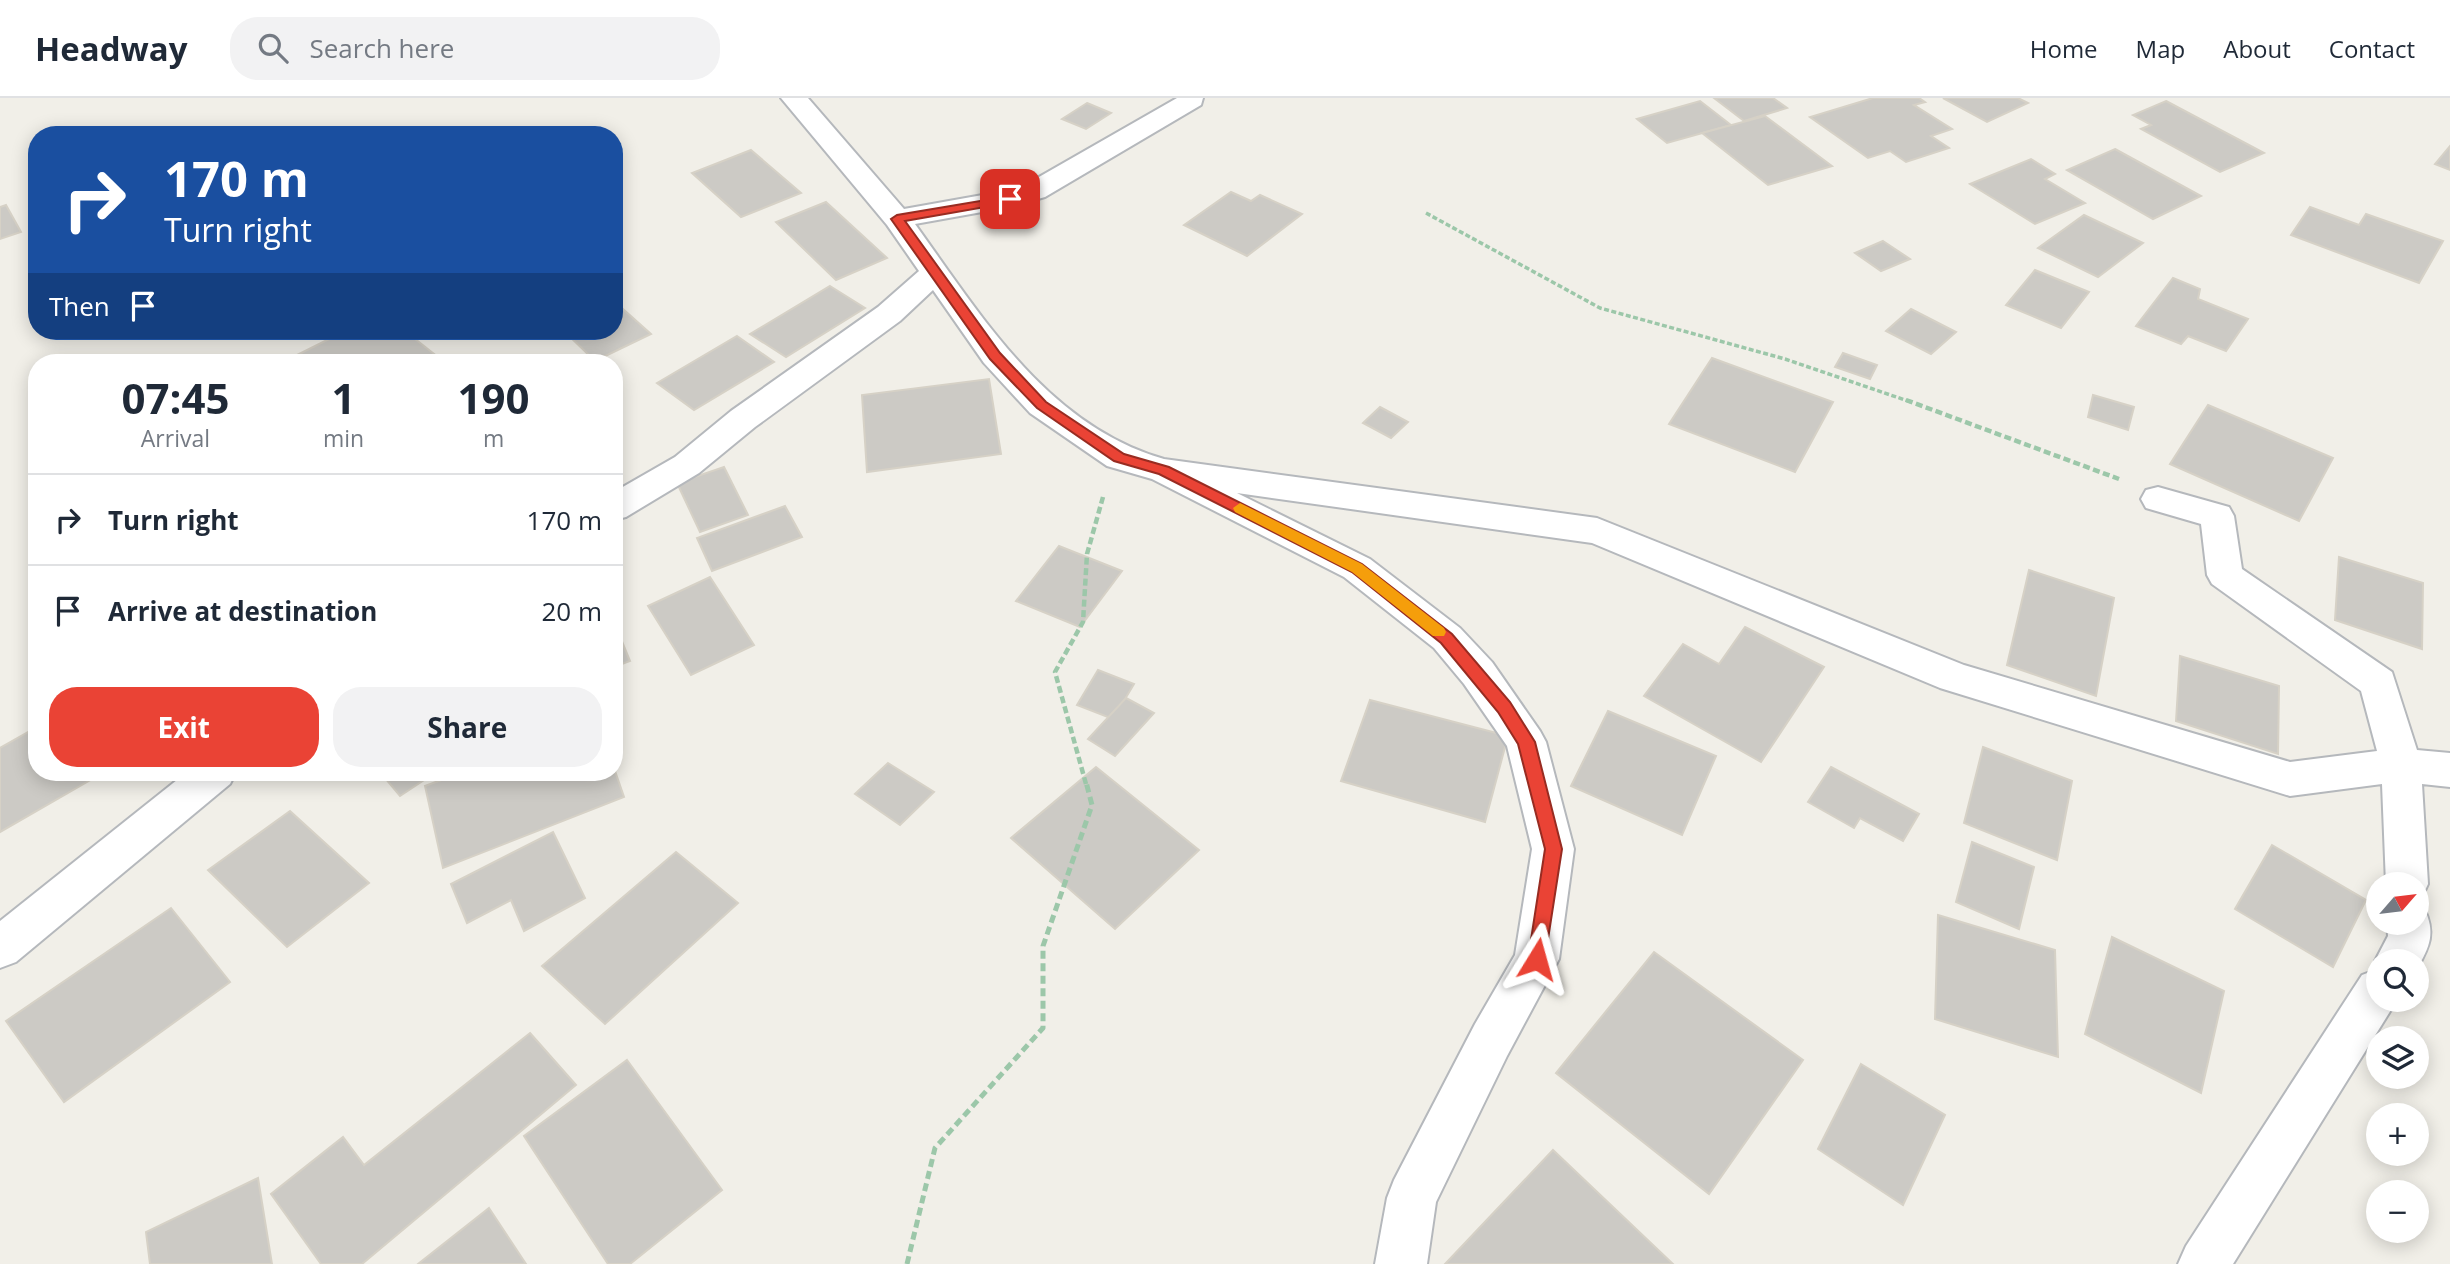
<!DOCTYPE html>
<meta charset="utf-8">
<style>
body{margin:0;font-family:"Open Sans",sans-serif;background:#f2f2f3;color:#1f2937;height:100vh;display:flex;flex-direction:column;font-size:26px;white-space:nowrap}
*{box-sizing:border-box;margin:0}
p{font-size:23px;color:#747a83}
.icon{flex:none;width:38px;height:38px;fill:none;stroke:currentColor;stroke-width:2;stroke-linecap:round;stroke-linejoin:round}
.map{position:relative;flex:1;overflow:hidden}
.panel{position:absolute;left:28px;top:256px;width:595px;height:427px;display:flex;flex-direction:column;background:#fff;border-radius:28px;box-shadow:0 4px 18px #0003}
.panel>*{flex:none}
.guide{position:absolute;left:28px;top:28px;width:595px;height:214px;border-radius:28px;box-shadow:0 4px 18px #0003;background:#1a4fa0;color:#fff;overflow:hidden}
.needle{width:46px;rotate:62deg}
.buttons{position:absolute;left:2366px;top:774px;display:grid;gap:14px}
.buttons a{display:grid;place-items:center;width:63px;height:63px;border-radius:50%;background:#fff;box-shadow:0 4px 18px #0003;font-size:35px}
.pin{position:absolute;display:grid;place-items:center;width:60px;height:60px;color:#fff;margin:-30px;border-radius:14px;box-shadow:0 4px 10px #0006}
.me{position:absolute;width:77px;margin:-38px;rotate:8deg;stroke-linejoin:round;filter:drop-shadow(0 0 5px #0008)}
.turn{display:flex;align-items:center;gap:24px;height:147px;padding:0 21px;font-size:32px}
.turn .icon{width:91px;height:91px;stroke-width:2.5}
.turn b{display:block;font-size:49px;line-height:60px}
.then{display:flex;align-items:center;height:66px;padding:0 21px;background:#0003;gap:14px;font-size:26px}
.eta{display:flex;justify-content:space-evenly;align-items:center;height:119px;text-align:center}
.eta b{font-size:42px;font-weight:700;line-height:49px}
.button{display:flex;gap:14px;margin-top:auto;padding:14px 21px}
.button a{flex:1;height:80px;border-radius:28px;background:#ea4335;color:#fff;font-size:28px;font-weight:700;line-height:80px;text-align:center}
.button a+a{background:#f2f2f3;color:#1f2937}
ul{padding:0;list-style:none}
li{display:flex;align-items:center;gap:21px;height:91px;padding:0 21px;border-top:2px solid #e0e1e3}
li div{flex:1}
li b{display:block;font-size:26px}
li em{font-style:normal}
header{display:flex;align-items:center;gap:42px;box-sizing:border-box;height:98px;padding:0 35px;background:#fff;border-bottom:2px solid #e0e1e3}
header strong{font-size:33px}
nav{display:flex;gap:38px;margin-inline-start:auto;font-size:24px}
.search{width:490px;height:63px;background:#f2f2f3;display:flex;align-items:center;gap:18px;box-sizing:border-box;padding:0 24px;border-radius:28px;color:#747a83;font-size:26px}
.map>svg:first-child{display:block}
</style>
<header>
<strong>Headway</strong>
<div class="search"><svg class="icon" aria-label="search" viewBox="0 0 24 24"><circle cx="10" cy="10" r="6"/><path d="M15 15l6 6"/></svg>Search here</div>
<nav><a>Home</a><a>Map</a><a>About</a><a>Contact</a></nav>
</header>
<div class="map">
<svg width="2450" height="1166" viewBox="0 0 2450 1166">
<rect width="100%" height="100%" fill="#f1efe8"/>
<g fill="#cccac5" stroke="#d6d1c6" stroke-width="2">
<path d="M1714 0H1773L1787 10 1744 23Z"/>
<path d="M1873 0H1919L1925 4 1914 7 1952 31 1931 38 1949 50 1906 64 1890 53 1868 60 1810 19Z"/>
<path d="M1943 0H2018L2028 5 1987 24Z"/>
<path d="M1700 3 1731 27 1667 45 1637 21Z"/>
<path d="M2166 3 2264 55 2220 74 2141 31 2151 27 2133 17Z"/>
<path d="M1087 5 1111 15 1086 31 1062 21Z"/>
<path d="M1765 18 1832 68 1768 87 1702 35Z"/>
<path d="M2450 48V72L2435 66Z"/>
<path d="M2115 51 2201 98 2153 121 2067 72Z"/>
<path d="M751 52 801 95 741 119 692 75Z"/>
<path d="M2031 61 2055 76 2045 81 2085 105 2035 126 1970 86Z"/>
<path d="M1231 94 1251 103 1260 97 1302 116 1247 158 1184 127Z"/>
<path d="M826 104 887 160 836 182 776 124Z"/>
<path d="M6 107 21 134 0 141V109Z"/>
<path d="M2310 109 2359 127 2366 116 2443 143 2419 185 2291 137Z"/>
<path d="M2084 117 2143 145 2098 179 2038 150Z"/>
<path d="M1883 143 1910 161 1881 173 1855 155Z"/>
<path d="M2035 172 2089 194 2061 230 2006 207Z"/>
<path d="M2173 180 2200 191 2198 201 2248 221 2226 253 2188 238 2181 246 2136 228Z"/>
<path d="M830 188 865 210 786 259 750 236Z"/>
<path d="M614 203 651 236 595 263 564 233H614Z"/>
<path d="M1911 211 1956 234 1931 256 1886 233Z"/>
<path d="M345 233H405L443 263 296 264 291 260Z"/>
<path d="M737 238 774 264 694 312 657 285Z"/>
<path d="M1843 255 1877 267 1870 281 1835 269Z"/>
<path d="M1712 260 1833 304 1795 374 1669 326Z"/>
<path d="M989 281 1001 356 867 374 862 297Z"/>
<path d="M2093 297 2134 309 2128 332 2088 319Z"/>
<path d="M2208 307 2333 360 2299 423 2170 366Z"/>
<path d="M1380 309 1408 324 1391 340 1363 325Z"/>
<path d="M724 369 748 417 700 434 677 385Z"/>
<path d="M785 408 802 439 712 473 697 440Z"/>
<path d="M1059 448 1122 473 1080 529 1016 503Z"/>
<path d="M2339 459 2423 485 2422 551 2335 522Z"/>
<path d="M2029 472 2114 500 2096 598 2007 567Z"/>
<path d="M710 479 754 547 691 577 648 508Z"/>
<path d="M614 524 630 563 614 569Z"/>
<path d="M1745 529 1824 569 1761 664 1644 598 1683 546 1719 566Z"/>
<path d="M2180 558 2279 588 2278 656 2176 623Z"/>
<path d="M1098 572 1134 586 1113 621 1077 607Z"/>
<path d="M1126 600 1154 615 1115 658 1088 641Z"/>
<path d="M1370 602 1508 638 1485 724 1341 683Z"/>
<path d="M1608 613 1716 658 1682 737 1571 688Z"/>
<path d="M37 629V674H90L94 680 0 734V650Z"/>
<path d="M1983 649 2072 683 2057 762 1964 725Z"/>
<path d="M888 665 934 694 900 727 855 696Z"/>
<path d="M1096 669 1199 752 1115 831 1011 740Z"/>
<path d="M1831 669 1919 716 1903 743 1860 720 1854 730 1808 704Z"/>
<path d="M614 670 624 699 443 770 425 688 463 674H614Z"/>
<path d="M380 674H431L433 676 400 698Z"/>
<path d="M290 713 369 785 287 849 208 772Z"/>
<path d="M553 734 585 800 524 833 511 802 467 825 451 786Z"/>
<path d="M1972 744 2034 769 2019 831 1956 804Z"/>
<path d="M2272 747 2366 802 2333 869 2235 811Z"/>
<path d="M676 754 738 805 605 926 542 868Z"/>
<path d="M171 810 230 884 64 1004 6 923Z"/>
<path d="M1938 817 2055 852 2058 959 1935 921Z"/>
<path d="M2112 839 2224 893 2201 995 2085 936Z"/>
<path d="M1654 854 1803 962 1709 1096 1556 975Z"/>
<path d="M530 935 576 987 362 1166H321L271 1096 343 1039 364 1067Z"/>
<path d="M627 962 722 1092 630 1166H608L524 1038Z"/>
<path d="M1861 966 1945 1017 1903 1107 1818 1051Z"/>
<path d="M1553 1052 1673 1166H1445Z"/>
<path d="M258 1080 272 1166H150L146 1134Z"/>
<path d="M489 1110 526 1166H418Z"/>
</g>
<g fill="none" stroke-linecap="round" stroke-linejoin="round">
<g stroke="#b5b8bc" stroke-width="4">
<g id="street">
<path d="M781 0H808L904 111 1005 93 1025 87 1177 0H1203L1201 7 1045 99 1010 109 915 126C982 219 1048 328 1164 361L1597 420 1964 567 2290 664 2377 653 2361 593 2212 486 2207 477 2201 426 2146 410 2141 401 2146 392 2158 389 2229 409 2234 418 2242 471 2392 574 2417 652 2450 655V689L2422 686 2428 786 2422 799 2417 801V786H2386L2382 686 2290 698 1940 590 1592 445 1237 395 1370 461 1460 530 1492 564 1540 633 1546 644 1574 751 1559 861 1507 958 1436 1104 1427 1166H1375L1387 1100 1394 1082 1475 926 1515 857 1532 751 1507 648 1464 586 1434 550 1344 479 1152 381 1107 368 1030 315 984 265 933 192 900 223 755 329 699 375 626 419 614 422V394L675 359 731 313 878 209 919 173 887 127Z"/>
<path d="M187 674H236L230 686 16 864 0 870V823Z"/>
<path d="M2417 807 2424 810C2436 835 2430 848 2417 871V863H2378V871L2375 863 2388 838 2387 824H2417Z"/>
<path d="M2378 871V901H2397L2394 907 2233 1166H2178L2186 1148 2362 877Z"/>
</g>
</g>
<path stroke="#9cc7a9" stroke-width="3.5" stroke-dasharray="5 2.5" stroke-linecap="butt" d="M1426 115 1600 210 1785 261 1911 304"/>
<g stroke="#9cc7a9" stroke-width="4.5" stroke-dasharray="7 3.5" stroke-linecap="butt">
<path d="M1906 302 2119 381"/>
<path d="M1086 686 1055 574 1083 524 1087 456 1103 399"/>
</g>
<path stroke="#9cc7a9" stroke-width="5" stroke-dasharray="8 4.5" stroke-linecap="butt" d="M907 1166 935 1050 1043 930V848L1092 707 1086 684"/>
<use href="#street" fill="#fff" fill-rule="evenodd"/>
</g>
<path fill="#ea4335" stroke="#982c22" stroke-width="2" d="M1010 98 1014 99V104L905 123 1000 255 1046 304 1124 356 1169 369 1362 466 1452 536 1510 604 1535 644 1562 751 1544 867 1537 869 1531 867 1528 861 1545 751 1518 646 1498 614 1441 545 1352 474 1159 376 1114 363 1037 310 990 261 891 121 897 117Z"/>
<path fill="#f59e0b" d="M1240 405 1362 466 1444 530 1446 534 1444 538H1433L1352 474 1235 414 1233 410Z"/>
</svg>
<div class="buttons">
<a><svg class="needle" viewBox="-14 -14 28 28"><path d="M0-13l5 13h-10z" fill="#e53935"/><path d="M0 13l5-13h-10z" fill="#747a83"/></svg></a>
<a><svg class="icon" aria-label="search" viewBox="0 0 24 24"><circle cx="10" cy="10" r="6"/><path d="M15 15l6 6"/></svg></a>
<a><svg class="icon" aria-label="layers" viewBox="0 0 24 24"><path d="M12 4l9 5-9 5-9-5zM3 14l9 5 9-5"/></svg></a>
<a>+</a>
<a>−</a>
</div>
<div class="pin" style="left:1010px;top:101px;background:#d93025"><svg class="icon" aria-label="arrive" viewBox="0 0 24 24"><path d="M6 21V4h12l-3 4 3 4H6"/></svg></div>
<svg class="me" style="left:1537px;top:861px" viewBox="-20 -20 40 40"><path d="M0-17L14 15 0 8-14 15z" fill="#ea4335" stroke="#fff" stroke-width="4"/></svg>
<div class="guide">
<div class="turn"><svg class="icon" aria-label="right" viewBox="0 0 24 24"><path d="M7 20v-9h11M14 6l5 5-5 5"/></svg><div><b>170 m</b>Turn right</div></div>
<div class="then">Then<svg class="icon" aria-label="arrive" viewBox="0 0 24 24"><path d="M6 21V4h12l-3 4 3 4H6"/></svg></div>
</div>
<section class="panel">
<div class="eta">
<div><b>07:45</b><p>Arrival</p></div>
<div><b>1</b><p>min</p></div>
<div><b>190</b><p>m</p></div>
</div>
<ul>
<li><svg class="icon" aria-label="right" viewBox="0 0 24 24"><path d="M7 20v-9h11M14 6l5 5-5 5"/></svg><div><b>Turn right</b></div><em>170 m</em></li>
<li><svg class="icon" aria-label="arrive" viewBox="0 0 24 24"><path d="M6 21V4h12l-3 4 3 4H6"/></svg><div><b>Arrive at destination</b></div><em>20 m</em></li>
</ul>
<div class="button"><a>Exit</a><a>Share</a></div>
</section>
</div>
